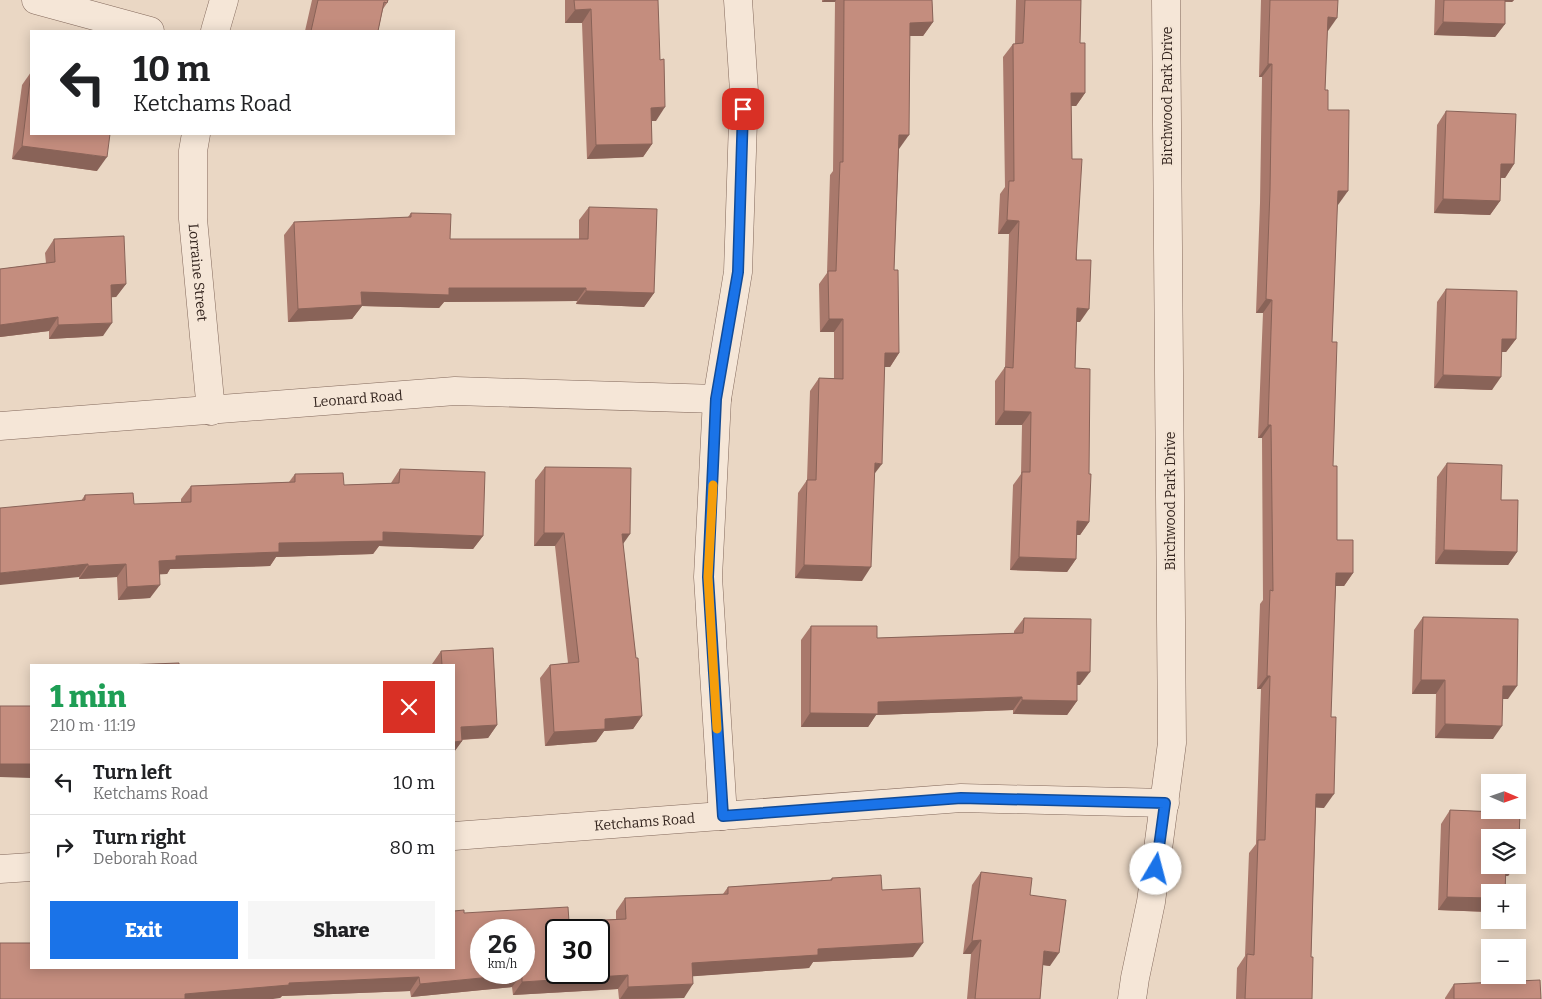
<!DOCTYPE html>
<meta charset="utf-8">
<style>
body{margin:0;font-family:Bitter,serif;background:#f6f6f6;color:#202124;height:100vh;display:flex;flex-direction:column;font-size:19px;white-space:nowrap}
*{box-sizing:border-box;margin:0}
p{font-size:16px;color:#757577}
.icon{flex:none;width:28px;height:28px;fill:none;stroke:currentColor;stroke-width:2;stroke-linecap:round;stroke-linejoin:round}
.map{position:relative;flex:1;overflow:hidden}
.drawer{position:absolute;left:30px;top:664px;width:425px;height:305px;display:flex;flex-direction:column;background:#fff;border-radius:0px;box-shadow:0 2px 12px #0003}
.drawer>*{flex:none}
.top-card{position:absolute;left:30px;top:30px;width:425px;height:105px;border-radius:0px;box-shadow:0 2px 12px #0003;background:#fff;color:#202124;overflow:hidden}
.needle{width:32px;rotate:92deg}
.fabs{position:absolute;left:1481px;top:774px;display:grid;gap:10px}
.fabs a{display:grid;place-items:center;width:45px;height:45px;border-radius:0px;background:#fff;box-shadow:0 2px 12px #0003;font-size:25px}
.speed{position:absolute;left:470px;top:919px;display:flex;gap:10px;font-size:25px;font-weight:700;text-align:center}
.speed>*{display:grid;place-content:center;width:65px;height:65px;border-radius:50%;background:#fff;box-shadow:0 2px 12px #0003;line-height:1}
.speed small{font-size:12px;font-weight:400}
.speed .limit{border:2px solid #111;border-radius:8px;background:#fff;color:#111}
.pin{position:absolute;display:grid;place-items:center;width:42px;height:42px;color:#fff;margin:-21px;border-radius:10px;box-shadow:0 2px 8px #0006}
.me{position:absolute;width:55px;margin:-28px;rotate:8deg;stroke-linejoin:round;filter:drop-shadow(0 0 4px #0008)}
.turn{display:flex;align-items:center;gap:18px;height:105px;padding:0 20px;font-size:22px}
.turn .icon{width:65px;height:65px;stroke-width:2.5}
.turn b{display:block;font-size:35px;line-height:42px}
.round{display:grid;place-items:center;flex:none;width:52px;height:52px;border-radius:0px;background:#f6f6f6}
.head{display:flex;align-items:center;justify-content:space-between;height:85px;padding:0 20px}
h1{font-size:30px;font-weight:800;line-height:38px;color:#1e9e55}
.cta{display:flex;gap:10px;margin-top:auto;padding:10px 20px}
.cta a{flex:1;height:58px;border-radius:0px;background:#1a73e8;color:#fff;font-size:20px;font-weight:800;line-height:58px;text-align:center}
.cta a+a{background:#f6f6f6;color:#202124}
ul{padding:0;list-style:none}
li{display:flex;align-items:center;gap:15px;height:65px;padding:0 20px;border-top:1px solid #e0e0e0}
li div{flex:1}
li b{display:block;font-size:19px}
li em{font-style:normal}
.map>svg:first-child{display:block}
</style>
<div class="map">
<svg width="1542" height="999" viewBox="0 0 1542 999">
<rect width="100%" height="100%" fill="#ead7c4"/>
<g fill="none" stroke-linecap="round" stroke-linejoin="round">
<g stroke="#83695c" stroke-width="29">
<g id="minor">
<path d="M36 0 150 31"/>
<path d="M215 31 224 0"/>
<path id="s1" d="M196 134 193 151V219L211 411"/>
<path id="s2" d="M0 426 455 391 717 399"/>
<path d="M723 816 708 577 717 399 738 272 744 91 738 0"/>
<path id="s3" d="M454 836 961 798 1165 803"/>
<path d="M0 869 31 867"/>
<path d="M1132 999 1135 978 1151 902 1172 743 1166 0"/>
</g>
</g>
<use href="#minor" stroke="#f5e6d7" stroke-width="28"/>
</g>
<g fill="#a9796c">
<path d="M312 0H388L387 3 383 9 378 31H305Z"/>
<path d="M565 0H658L656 121H652V144L643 157 587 159 582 23H565Z"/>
<path d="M822 0H932L933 22 923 36H910L899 149 894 270 899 353 890 367H884L874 474 862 581 795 578 798 493 807 480 810 391 819 378H834V332H820L819 284 827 273 830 175 833 171 835 2H822Z"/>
<path d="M1016 0H1081L1080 43 1085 93 1076 106H1071L1072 159 1080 322H1077L1075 368 1089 474V522L1080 535H1077L1076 559 1067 572 1010 570 1013 485 1021 474 1022 425H995V381L1005 367 1009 234H998L1000 194 1005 187 1003 57 1013 44H1015Z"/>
<path d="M1261 0H1338L1327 31 1325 90 1338 205H1337L1332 342 1333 466 1337 540 1353 573 1344 586H1336L1324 808 1316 807 1311 957 1312 999H1236L1237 968 1245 956 1249 853 1256 844 1261 689H1257L1260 604 1263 600 1262 438H1258L1263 313H1256L1260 203 1262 77H1259Z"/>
<path d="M1435 0H1514L1512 2H1505V24L1495 37 1434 35Z"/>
<path d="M31 72 97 171 12 159 22 85Z"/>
<path d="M1446 111 1514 164 1505 178H1500V201L1490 215 1434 213 1437 125Z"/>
<path d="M589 207 654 293 644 307 576 304 577 301 444 302 439 308 362 306 352 319 288 322 284 235 294 222 408 217 411 213 450 239H579V220Z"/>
<path d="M54 239 126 284 116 297H111L103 336 49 339V331L0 337V269L46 263 45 253Z"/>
<path d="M1446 289 1516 339 1506 352H1502L1492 390 1434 388 1437 302Z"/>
<path d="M1447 463 1517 552 1508 565 1435 564 1437 477Z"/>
<path d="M545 467 623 544 642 716 633 729 604 731 596 742 545 746 540 678 550 665 568 663 555 546H534L535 480Z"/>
<path d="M400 469 483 536 473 549 379 546 373 554 276 557 270 566 170 569 167 574H159L150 598 118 600 117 577 79 579 81 501 85 495 134 504 181 502V499L191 486 289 482 295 474 344 485 391 483Z"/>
<path d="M1423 617 1508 699H1503L1493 739 1435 738 1436 694H1412L1414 630Z"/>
<path d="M1024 618 1080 685H1077V701L1067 715 1013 714V710L876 715 868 727H801V640L811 626 877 638 1014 633V631Z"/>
<path d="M493 648 497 725 488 738 461 740 462 741 454 752V665H432V664L441 651Z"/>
<path d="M1450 810 1520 813 1518 863V838H1490V865H1516L1508 876H1506L1505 892H1490V912L1438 910 1441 824Z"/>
<path d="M981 872 1030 895 1050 966 1043 965 1040 999H967L971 954H963L972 885Z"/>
<path d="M832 878 882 890 913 957 813 962 809 968 693 976 684 998 647 999H619L618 989 513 995 512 987 411 997 410 991 282 996 280 998 0 999 31 968H454L464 913 569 922 616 919V911L625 898 723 894 728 887 830 880Z"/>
<path d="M1454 984 1541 999H1445V998Z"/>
</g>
<g fill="#896358">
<path d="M824 0H836L835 2H822Z"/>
<path d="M1497 0H1514L1512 2 1496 1Z"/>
<path d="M591 9 582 23H565L575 10Z"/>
<path d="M1328 17 1337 18 1328 31H1318Z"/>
<path d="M933 22 923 36H901L910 23Z"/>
<path d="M1443 22 1505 24 1495 37 1434 35Z"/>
<path d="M1268 64H1272L1262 77H1259Z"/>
<path d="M1071 93H1085L1076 106H1062Z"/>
<path d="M665 107 656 121H642L651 108Z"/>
<path d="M899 135H909L899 149H890Z"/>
<path d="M652 144 643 157 587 159 596 145Z"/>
<path d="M22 146 107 157 97 171 12 159Z"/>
<path d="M1501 164H1514L1505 178 1492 177Z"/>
<path d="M1338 191H1348L1338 205H1328Z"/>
<path d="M1443 199 1500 201 1490 215 1434 213Z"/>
<path d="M1007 220 1019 221 1009 234H998Z"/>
<path d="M126 284 116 297 101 298 111 285Z"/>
<path d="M449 288H586L577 301 444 302 439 308 362 306 352 319 288 322 298 309 361 292Z"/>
<path d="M586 291 654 293 644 307 576 304Z"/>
<path d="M1266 299 1272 300 1263 313H1256Z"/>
<path d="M1077 308 1089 309 1080 322H1068Z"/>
<path d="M58 317 49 331 0 337V325Z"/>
<path d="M829 319H843L834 332H820Z"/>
<path d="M112 323 103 336 49 339 58 325Z"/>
<path d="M1502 339H1516L1506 352H1493Z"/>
<path d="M885 353H899L890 367H876Z"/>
<path d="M1443 375 1501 377 1492 390 1434 388Z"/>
<path d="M1004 411 1031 412 1022 425H995Z"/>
<path d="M1268 425H1271L1262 438H1258Z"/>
<path d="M875 463 882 464 872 477Z"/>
<path d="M1077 521 1089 522 1080 535H1068Z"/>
<path d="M383 532 483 536 473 549 379 546 373 554 276 557 270 566 170 569 167 574 149 575 159 561 176 556 279 543Z"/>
<path d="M544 533H564L555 546H534Z"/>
<path d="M622 534H630L621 547Z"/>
<path d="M1444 550 1517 552 1508 565 1435 564Z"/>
<path d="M1019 557 1076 559 1067 572 1010 570Z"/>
<path d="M88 564 79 577 0 585V573Z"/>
<path d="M126 564 117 577 79 579 88 566Z"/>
<path d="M804 565 871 567 862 581 795 578Z"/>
<path d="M1336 573H1353L1344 586H1327Z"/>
<path d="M160 585 150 598 118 600 127 587Z"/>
<path d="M1077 672H1090L1080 685H1068Z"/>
<path d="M1267 676H1270L1261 689H1257Z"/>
<path d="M1421 680H1445L1436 694H1412Z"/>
<path d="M1503 686H1517L1508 699H1494Z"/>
<path d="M1022 697 1013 710 876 715 868 727H801L810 713 878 702Z"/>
<path d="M1022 700 1077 701 1067 715 1013 714Z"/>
<path d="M642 716 633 729 604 731 596 742 545 746 554 732 605 719Z"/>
<path d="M1445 724 1502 726 1493 739 1435 738Z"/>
<path d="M497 725 488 738 454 740 461 727Z"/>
<path d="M462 741 454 752V742Z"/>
<path d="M0 764H31V778L0 777Z"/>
<path d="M1316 794H1334L1324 808 1307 807Z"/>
<path d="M1505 865H1516L1508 876H1497Z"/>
<path d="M1447 897 1490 898V912L1438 910Z"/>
<path d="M981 940 971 954H963L972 941Z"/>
<path d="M923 943 913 957 813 962 809 968 683 977 692 963 818 949Z"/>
<path d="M1044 951 1059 953 1050 966 1035 964Z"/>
<path d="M522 974 512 987 411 997 420 984Z"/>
<path d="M628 975 618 989 513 995 522 982Z"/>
<path d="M419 977 410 991 282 996 280 998 273 999H181L185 994 289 983Z"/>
<path d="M693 984 684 998 620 999 628 987Z"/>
</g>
<g fill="#c48d7e" stroke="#896358" fill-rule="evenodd">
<path d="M318 0H388L387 3 384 2 378 31H311Z"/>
<path d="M574 0H658L660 60 664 59 665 107 651 108 652 144 596 145 591 9 575 10Z"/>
<path d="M844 0H932L933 22 910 23 909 135H899L894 270H898L899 353H885L882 464 875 463 871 567 804 565 807 480H816L819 378 843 379V319H829L828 271H836L840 162H843Z"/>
<path d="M1025 0H1081L1080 43H1085V93H1071L1072 159H1082L1076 260H1091L1089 309 1077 308 1075 368 1090 369 1089 474H1091L1089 522 1077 521 1076 559 1019 557 1022 472H1030L1031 412 1004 411 1005 367 1013 368 1019 221 1007 220 1009 181H1014L1013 44 1023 43Z"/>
<path d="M1270 0H1338L1337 18 1328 17 1325 90H1328V110H1349L1348 191H1338L1332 342H1337L1333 466H1337V540H1353V573H1336L1331 717H1336L1334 794H1316L1311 957H1313L1312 999H1245L1247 954 1254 955 1258 840H1265L1270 676H1267L1270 590 1273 591 1271 425H1268L1272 300 1266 299 1270 190 1272 64H1268Z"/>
<path d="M1444 0H1505V24L1443 22Z"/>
<path d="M31 72V134H110L107 157 22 146Z"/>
<path d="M1446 111 1516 114 1514 164H1501L1500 201 1443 199Z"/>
<path d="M589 207 657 209 654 293 586 291V288H449V295L361 292 362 305 298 309 294 222 411 217V213L451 214 450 239H588Z"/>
<path d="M124 236 126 284 111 285 112 323 58 325V317L0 325V269L55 262 54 239Z"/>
<path d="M1446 289 1517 291 1516 339H1502L1501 377 1443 375Z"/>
<path d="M1447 463 1502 465 1501 500H1518L1517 552 1444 550Z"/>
<path d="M545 467 631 468 630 534H622L636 658H638L642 716 605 719V729L554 732 550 665 579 662 564 533H544Z"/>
<path d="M400 469 485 472 483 536 383 532V541L279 543V552L176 556V560L159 561 160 585 127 587 126 564 88 566V564L0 573V508L85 500V495L133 493 134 504 191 502V486L295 482V474L343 473 344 485 399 483Z"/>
<path d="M1423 617 1518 619 1517 686H1503L1502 726 1445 724V680H1421Z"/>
<path d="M1024 618 1091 619 1090 672H1077V701L1022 700V697L878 702V714L810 713 811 626H877V638L1023 633Z"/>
<path d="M493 648 497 725 461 727 462 741 454 742V665H442L441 651Z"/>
<path d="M179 663V665H125Z"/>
<rect x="0" y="706" width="31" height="58"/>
<path d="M1450 810 1520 813 1518 863V838H1490V865H1506L1505 892H1490V898L1447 897Z"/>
<path d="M981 872 1032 878 1030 895 1066 900 1059 953 1044 951 1040 999H975L981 940 972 941Z"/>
<path d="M881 875 882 890 920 888 923 943 818 949V955L692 963 693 984 628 987V975L522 982V974L420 984 419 977 289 983V985L185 994V999H0V943H31V968H454V911L464 910V913L568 907 569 922 626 919 625 898 728 894V887L832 880V878ZM481 930H524V972H481ZM556 930H599V972H556Z"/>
<path d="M1540 980 1541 999H1454V984Z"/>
</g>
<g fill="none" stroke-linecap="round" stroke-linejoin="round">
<g stroke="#114b97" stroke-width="12">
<path id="route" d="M743 109 738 272 716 399 708 577 723 816 961 798 1165 803 1156 869"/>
</g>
<use href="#route" stroke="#1a73e8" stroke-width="9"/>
<path stroke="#f59e0b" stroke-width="9" d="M713 485 708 577 717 729"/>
</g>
<g text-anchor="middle" stroke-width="4" stroke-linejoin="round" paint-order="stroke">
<g font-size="14" fill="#34251f" stroke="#f2e3d3">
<text transform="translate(1167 96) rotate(-90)" y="5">Birchwood Park Drive</text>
<text dy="5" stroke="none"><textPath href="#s1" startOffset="139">Lorraine Street</textPath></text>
<text dy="5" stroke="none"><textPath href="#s2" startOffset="359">Leonard Road</textPath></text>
<text transform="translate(1170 501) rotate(-90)" y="5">Birchwood Park Drive</text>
<text dy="5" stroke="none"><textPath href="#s3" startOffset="191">Ketchams Road</textPath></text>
</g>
</g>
</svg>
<div class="fabs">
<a><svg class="needle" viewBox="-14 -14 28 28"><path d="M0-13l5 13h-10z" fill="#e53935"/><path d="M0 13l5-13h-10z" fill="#757577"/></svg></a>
<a><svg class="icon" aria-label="layers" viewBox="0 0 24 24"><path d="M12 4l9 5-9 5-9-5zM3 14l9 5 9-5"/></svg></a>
<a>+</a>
<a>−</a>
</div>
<div class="speed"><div>26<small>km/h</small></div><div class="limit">30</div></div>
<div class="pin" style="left:743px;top:109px;background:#d93025"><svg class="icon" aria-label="arrive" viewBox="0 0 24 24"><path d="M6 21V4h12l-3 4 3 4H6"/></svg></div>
<svg class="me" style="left:1156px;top:869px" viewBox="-20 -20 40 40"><circle r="19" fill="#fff"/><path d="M0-13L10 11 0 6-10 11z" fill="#1a73e8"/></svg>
<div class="top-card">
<div class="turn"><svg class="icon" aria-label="left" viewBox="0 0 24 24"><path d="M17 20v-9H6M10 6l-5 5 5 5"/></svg><div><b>10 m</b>Ketchams Road</div></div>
</div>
<section class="drawer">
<div class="head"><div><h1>1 min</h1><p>210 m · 11:19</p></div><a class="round" style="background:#d93025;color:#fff"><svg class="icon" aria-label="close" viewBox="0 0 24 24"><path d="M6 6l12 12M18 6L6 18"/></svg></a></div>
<ul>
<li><svg class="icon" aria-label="left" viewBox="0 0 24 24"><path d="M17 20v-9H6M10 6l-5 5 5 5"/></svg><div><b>Turn left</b><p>Ketchams Road</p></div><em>10 m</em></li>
<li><svg class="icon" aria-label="right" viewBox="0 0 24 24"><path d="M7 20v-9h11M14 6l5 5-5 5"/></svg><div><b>Turn right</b><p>Deborah Road</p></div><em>80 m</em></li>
</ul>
<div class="cta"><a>Exit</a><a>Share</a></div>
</section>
</div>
